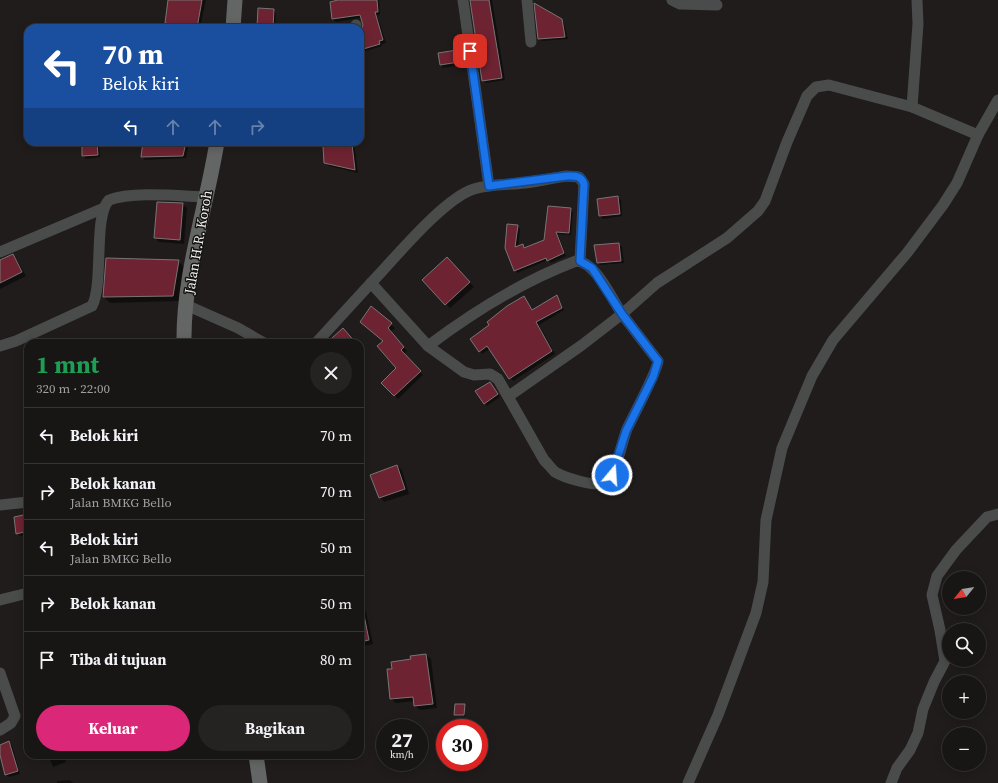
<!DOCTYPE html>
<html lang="id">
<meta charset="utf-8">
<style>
body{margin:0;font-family:"Source Serif 4",serif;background:#252222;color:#f1f3f6;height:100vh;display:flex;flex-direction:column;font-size:15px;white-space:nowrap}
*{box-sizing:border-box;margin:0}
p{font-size:13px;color:#9f9fa0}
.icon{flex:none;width:22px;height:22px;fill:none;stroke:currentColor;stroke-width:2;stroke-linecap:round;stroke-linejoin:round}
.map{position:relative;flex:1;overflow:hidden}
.sheet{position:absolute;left:24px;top:339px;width:340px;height:420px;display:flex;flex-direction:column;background:#181515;border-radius:12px;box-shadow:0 2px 10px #0003,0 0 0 1px #363434}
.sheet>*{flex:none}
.hud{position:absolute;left:24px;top:24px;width:340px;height:122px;border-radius:12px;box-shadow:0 2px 10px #0003,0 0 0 1px #363434;background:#1a4fa0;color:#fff;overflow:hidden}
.needle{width:26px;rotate:240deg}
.fabs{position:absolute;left:942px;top:571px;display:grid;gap:8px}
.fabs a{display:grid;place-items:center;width:44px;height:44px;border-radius:50%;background:#181515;box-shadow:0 2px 10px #0003,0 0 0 1px #363434;font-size:20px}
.speed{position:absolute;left:376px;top:719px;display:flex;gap:8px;font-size:20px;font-weight:700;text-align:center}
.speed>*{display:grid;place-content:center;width:52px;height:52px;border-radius:50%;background:#181515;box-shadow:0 2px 10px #0003,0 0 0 1px #363434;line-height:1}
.speed small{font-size:10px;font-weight:400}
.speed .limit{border:6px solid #d22;background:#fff;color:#111}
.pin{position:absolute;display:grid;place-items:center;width:34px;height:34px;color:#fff;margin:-17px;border-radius:8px;box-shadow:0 2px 6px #0006}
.me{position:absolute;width:44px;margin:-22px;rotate:18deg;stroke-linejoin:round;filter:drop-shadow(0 0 3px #0008)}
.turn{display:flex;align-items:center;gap:14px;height:84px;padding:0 12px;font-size:18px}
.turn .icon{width:52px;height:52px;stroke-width:2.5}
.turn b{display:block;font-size:28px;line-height:34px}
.lanes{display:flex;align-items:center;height:38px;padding:0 12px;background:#0003;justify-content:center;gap:20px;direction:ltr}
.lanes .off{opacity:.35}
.round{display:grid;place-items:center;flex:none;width:42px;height:42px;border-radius:21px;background:#252222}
.overview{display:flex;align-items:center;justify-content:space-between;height:68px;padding:0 12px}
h1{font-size:24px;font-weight:700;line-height:30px;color:#1e9e55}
.button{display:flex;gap:8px;margin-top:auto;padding:8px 12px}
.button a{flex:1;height:46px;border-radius:24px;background:#db2777;color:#fff;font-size:16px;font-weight:700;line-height:46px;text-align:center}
.button a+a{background:#252222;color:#f1f3f6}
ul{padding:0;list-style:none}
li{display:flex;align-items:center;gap:12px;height:56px;padding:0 12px;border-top:1px solid #363434}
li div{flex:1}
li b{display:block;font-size:15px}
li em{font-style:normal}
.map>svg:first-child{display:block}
</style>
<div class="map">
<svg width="998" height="783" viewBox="0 0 998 783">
<rect width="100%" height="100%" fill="#201c1c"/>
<g fill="#0007">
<path d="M187 0H206L200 28H177V27L169 25 166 22Z"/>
<path d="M345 0H379L380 15H377L386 43 382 44V46L363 52 360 48V34L364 26 363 22 360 18 336 22 333 19 331 2Z"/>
<path d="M471 0H492L505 80 486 83 483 81Z"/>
<path d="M273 10 276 13 275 28H260L258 26Z"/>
<path d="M561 20 564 23 568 39 542 41 539 39Z"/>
<path d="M457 51 460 54 461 65 443 68 441 65Z"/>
<path d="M83 142H99L100 157 86 159 83 156Z"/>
<path d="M144 142H189L186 158 145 160 142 157Z"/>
<path d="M322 142H344L345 145H351L355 149 358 173 329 166 325 162 323 144Z"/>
<path d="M618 197 621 200 622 216 603 219 600 216Z"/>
<path d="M183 204 187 208 184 244 159 242 155 238Z"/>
<path d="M570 209 573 212 571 235 558 234 566 256 551 263 548 260 517 273 506 248 517 226 520 229 518 247 522 245 526 249 545 240Z"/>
<path d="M619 244 622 247 624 263 600 265 598 263Z"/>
<path d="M13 255 17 260 26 276 0 289V262Z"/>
<path d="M447 258 474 287 450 308 424 280Z"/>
<path d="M178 261 184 267 179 301 110 303 104 297Z"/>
<path d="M524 297 533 311 557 297 564 310 539 325 555 354 513 381 490 349 482 354 480 351Z"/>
<path d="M371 307 395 328 391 332 407 351 404 355 423 375 398 399 382 383 397 368Z"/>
<path d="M360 349 365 355 360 360Z"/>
<path d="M492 386 500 397 487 406 485 403Z"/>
<path d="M397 466 402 470 409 494 384 502 380 497Z"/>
<path d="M28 532V534L20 536 18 534Z"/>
<path d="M362 607 366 612 373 644 360 647V608Z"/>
<path d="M426 655 431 659 437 708 420 710 415 706V701L396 703 391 699 388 670Z"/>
<path d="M464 705 465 716 457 715 455 714Z"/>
<path d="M9 743 12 745 20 774 9 777 6 775 0 751V746Z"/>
<path d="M37 755H64L66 762 53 767 49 757 40 759Z"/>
<path d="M70 780 73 783H57V781Z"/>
</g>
<g fill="#6e2332" stroke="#797475">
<path d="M168 0H202L197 28 165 23Z"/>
<path d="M338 0H377L378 12H375L383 40 379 41 380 44 360 50V32L363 25 360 15 332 19 330 2Z"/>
<path d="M470 0H489L502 78 482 81Z"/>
<path d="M534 3 562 19 565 37 538 39Z"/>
<path d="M258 8 274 9 273 28 257 27Z"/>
<path d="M457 50 459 62 440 65 438 53Z"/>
<path d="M82 142H97L98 155 82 156Z"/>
<path d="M143 142H186L183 156 141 157Z"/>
<path d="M352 144 355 170 324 163 323 146Z"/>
<path d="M618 196 620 214 599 216 597 199Z"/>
<path d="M157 202 183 203 180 240 154 238Z"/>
<path d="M548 206 571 208 569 233 556 232 564 253 547 261 546 258 514 271 505 248 507 224 518 225 515 247 523 244 524 248 544 240Z"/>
<path d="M619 243 621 261 597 263 594 245Z"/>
<path d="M13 254 22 272 0 283V260Z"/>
<path d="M447 257 470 282 445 305 422 280Z"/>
<path d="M106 258 179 260 173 296 103 297Z"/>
<path d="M557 295 562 308 536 322 552 351 509 379 487 346 479 352 470 339 489 325 487 322 507 306 524 296 532 310Z"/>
<path d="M371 306 392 323 388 328 404 347 401 350 421 371 394 396 381 383 396 368 377 346 383 341 360 322Z"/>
<path d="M343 328 356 343H336L332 338Z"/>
<path d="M490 382 498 394 484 404 475 391Z"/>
<path d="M397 465 405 489 379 498 370 475Z"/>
<path d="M28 514V531L16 534 14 517Z"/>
<path d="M360 615H364L369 640 360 642Z"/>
<path d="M426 654 433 704 414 706 413 697 390 699 387 669H392L391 662 411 659 410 656Z"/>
<path d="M455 704H465L464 715H454Z"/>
<path d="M9 741 18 771 5 775 0 755V745Z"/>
</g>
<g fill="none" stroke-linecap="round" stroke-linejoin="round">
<g stroke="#4a4c4b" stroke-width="11">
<path d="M463 0 489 186"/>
<path d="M527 0 531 42"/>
<path d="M672 0 680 4 717 5"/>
<path d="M354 28 356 25"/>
<path d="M912 107 918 24 917 0"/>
<path d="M0 252 104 208"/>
<path d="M371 283C395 258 444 198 474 189 490 184 508 185 525 183 539 181 553 178 567 176L579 177 584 184 580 261"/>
<path d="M186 305 238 328 264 343"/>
<path d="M316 343 371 283 428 346 464 372 474 375 490 374 498 379 544 460C548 464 551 468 555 472 565 478 595 487 605 483 617 473 621 444 627 429 633 416 658 370 658 361L622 314 582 345 509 396"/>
<path d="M0 346 16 341 92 306C104 284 93 216 109 200 132 191 180 196 205 197"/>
<path d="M428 346C473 312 523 281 576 261 595 261 612 299 622 314L657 283 727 238 758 211 765 201 787 142 807 96 816 87 829 85 912 107 978 135"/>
<path d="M0 505 28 502"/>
<path d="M0 600 28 593"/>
<path d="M0 673 15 716 11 723 0 730"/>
<path d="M688 783 718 715 756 613 763 582 766 520 782 448 812 376 833 340 907 253 943 205 957 183 978 135 998 100"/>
<path d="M891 783 897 768 910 750 918 733 923 709 934 682 945 661 940 630 932 595 937 576 956 550 987 517 998 514"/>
</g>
<g stroke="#636665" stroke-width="15">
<path d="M233 28 235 0"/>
<path d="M184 343C183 275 206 209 217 142"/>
<path d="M256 755 260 783"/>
</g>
</g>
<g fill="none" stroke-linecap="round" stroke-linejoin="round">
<g stroke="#114b97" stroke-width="10">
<path id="route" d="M470 51 489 186 567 176C575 176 581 175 584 184L580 261 592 268 622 314 658 361 653 377 626 431 612 475"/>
</g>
<use href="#route" stroke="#1a73e8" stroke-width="7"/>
</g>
<g text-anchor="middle" stroke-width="3" stroke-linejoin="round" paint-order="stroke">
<g font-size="14" fill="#f2efef" stroke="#161313">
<text transform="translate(198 242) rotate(-80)" y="5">Jalan H.R. Koroh</text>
</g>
</g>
</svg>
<div class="fabs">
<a><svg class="needle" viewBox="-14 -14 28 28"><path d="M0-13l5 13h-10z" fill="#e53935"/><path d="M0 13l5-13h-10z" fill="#9f9fa0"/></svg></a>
<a><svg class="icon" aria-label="search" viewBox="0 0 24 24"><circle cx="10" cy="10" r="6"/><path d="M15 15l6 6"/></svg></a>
<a>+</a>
<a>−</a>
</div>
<div class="speed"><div>27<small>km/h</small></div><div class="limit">30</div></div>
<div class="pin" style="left:470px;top:51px;background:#d93025"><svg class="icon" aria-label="arrive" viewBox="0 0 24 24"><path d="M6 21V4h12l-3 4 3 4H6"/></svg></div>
<svg class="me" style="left:612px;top:475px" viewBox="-20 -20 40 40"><circle r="17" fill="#1a73e8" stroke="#fff" stroke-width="3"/><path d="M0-11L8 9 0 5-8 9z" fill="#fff"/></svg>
<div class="hud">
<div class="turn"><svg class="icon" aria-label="left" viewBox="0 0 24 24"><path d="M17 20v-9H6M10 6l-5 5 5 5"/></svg><div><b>70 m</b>Belok kiri</div></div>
<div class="lanes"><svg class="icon" aria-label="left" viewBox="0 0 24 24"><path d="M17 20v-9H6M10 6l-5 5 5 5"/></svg><svg class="icon off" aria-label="ahead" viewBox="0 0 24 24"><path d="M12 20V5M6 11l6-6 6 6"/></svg><svg class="icon off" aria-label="ahead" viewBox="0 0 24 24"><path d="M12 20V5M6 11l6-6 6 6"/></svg><svg class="icon off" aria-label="right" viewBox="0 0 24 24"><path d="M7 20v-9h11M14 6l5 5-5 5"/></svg></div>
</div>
<section class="sheet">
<div class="overview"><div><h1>1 mnt</h1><p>320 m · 22:00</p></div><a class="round"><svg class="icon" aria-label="close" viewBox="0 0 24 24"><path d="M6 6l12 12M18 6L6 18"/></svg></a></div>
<ul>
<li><svg class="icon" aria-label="left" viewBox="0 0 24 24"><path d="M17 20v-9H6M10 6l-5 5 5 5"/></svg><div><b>Belok kiri</b></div><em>70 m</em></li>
<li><svg class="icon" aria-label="right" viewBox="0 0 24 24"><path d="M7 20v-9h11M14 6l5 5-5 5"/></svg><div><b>Belok kanan</b><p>Jalan BMKG Bello</p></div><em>70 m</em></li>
<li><svg class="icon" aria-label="left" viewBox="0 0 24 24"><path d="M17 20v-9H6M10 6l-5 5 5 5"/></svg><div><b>Belok kiri</b><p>Jalan BMKG Bello</p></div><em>50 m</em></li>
<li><svg class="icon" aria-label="right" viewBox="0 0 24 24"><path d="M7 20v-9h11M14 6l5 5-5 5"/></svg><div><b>Belok kanan</b></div><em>50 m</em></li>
<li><svg class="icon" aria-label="arrive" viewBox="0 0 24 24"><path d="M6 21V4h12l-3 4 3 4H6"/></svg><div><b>Tiba di tujuan</b></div><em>80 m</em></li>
</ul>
<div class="button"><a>Keluar</a><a>Bagikan</a></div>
</section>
</div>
